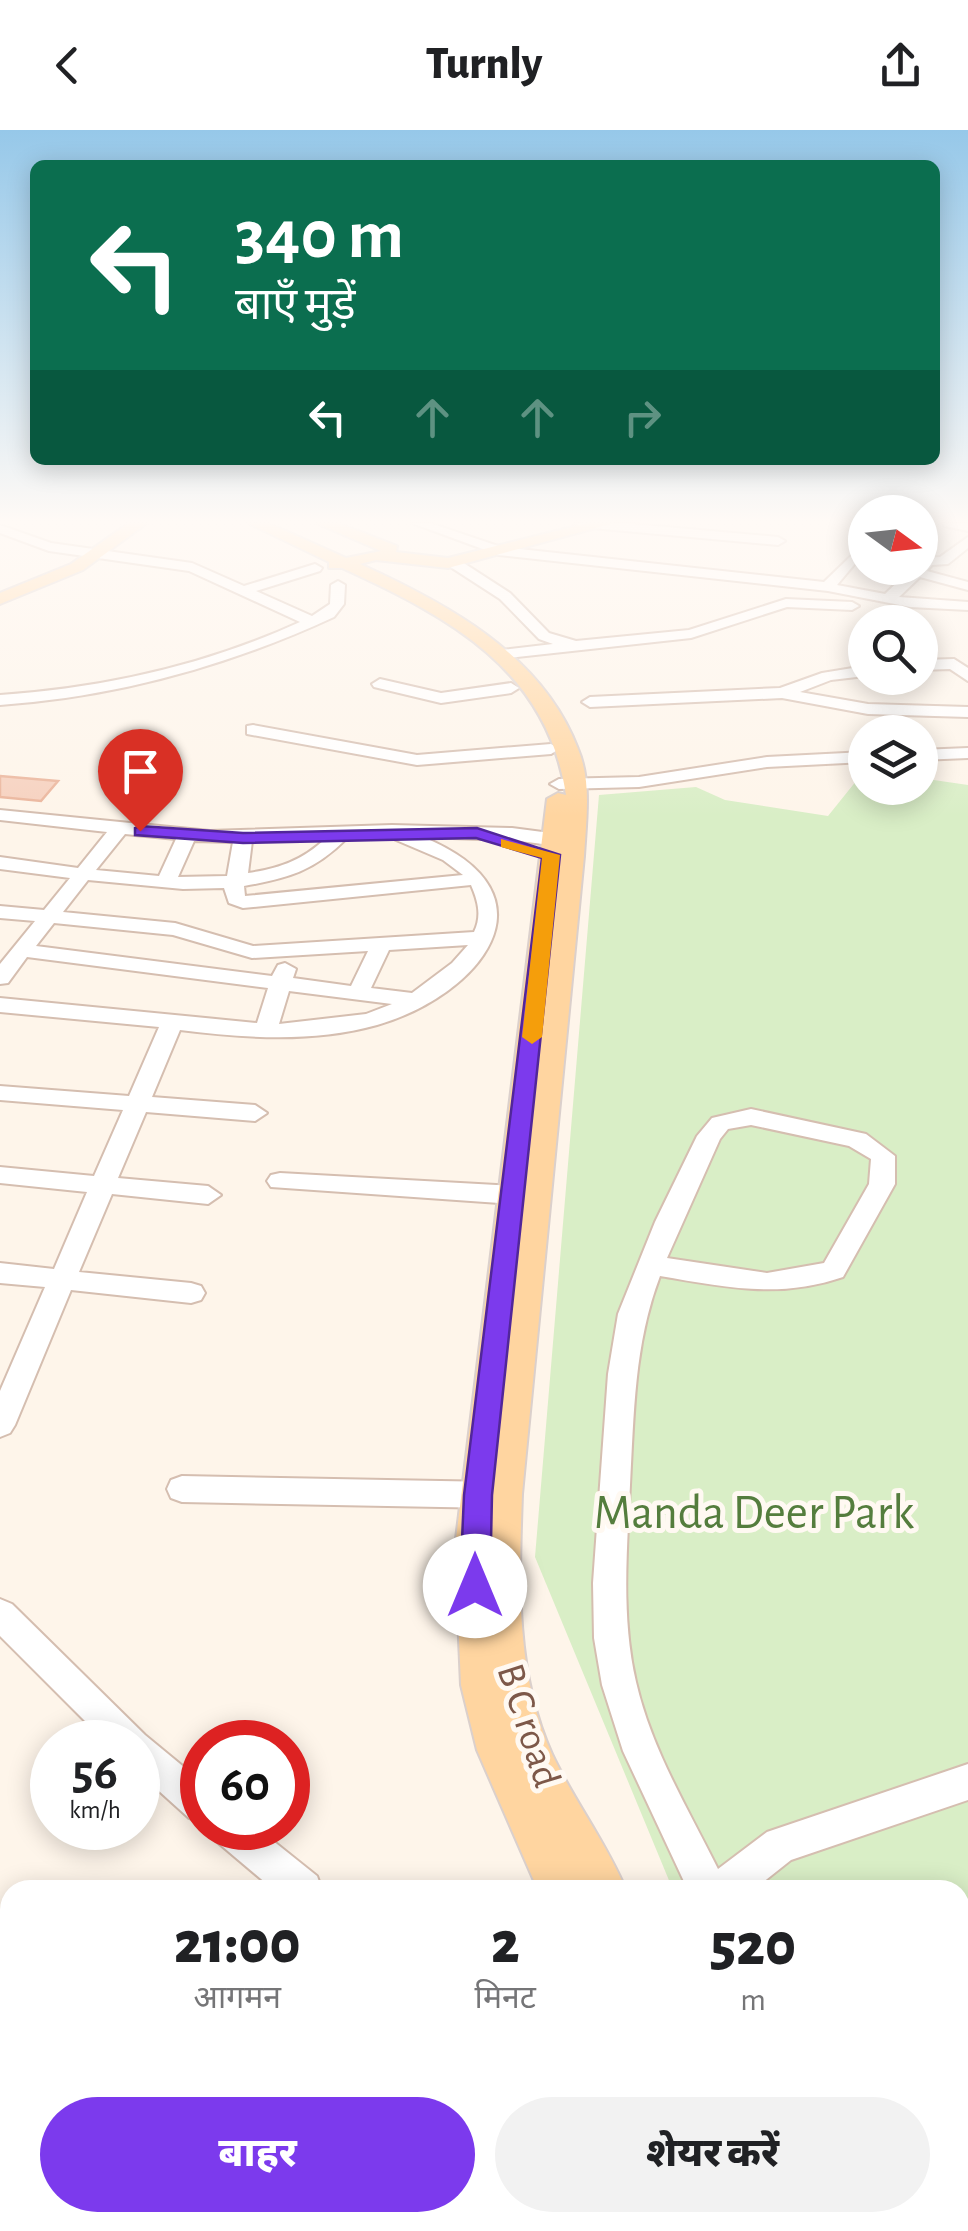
<!DOCTYPE html>
<html lang="hi">
<meta charset="utf-8">
<style>
body{margin:0;font-family:"Alegreya Sans","Noto Sans Devanagari",sans-serif;background:#f2f2f2;color:#202124;height:100vh;display:flex;flex-direction:column;font-size:38px;white-space:nowrap}
*{box-sizing:border-box;margin:0}
p{font-size:32px;color:#757577}
.icon{flex:none;width:55px;height:55px;fill:none;stroke:currentColor;stroke-width:2;stroke-linecap:round;stroke-linejoin:round}
.map{position:relative;flex:1;overflow:hidden}
.drawer{position:absolute;left:0px;top:1750px;width:970px;height:352px;display:flex;flex-direction:column;background:#fff;border-radius:30px 30px 0 0;box-shadow:0 5px 25px #0003}
.drawer>*{flex:none}
.hud{position:absolute;left:30px;top:30px;width:910px;height:305px;border-radius:15px;box-shadow:0 5px 25px #0003;background:#0b6e4f;color:#fff;overflow:hidden}
.needle{width:65px;rotate:105deg}
.buttons{position:absolute;left:848px;top:365px;display:grid;gap:20px}
.buttons a{display:grid;place-items:center;width:90px;height:90px;border-radius:50%;background:#fff;box-shadow:0 5px 25px #0003;font-size:50px}
.speed{position:absolute;left:30px;top:1590px;display:flex;gap:20px;font-size:50px;font-weight:700;text-align:center}
.speed>*{display:grid;place-content:center;width:130px;height:130px;border-radius:50%;background:#fff;box-shadow:0 5px 25px #0003;line-height:1}
.speed small{font-size:25px;font-weight:400}
.speed .limit{border:15px solid #d22;background:#fff;color:#111}
.pin{position:absolute;display:grid;place-items:center;width:85px;height:85px;color:#fff;margin:-102px -42px;border-radius:50% 50% 50% 0;rotate:-45deg;box-shadow:0 0 10px #0007}
.pin .icon{rotate:45deg}
.me{position:absolute;width:110px;margin:-55px;rotate:0deg;stroke-linejoin:round;filter:drop-shadow(0 0 8px #0008)}
.turn{display:flex;align-items:center;gap:35px;height:210px;padding:0 40px;font-size:45px}
.turn .icon{width:130px;height:130px;stroke-width:2.5}
.turn b{display:block;font-size:70px;line-height:85px}
.lanes{display:flex;align-items:center;height:95px;padding:0 40px;background:#0003;justify-content:center;gap:50px;direction:ltr}
.lanes .off{opacity:.35}
.eta{display:flex;justify-content:space-evenly;align-items:center;height:170px;text-align:center}
.eta b{font-size:60px;font-weight:800;line-height:70px}
.button{display:flex;gap:20px;margin-top:auto;padding:20px 40px}
.button a{flex:1;height:115px;border-radius:60px;background:#7c3aed;color:#fff;font-size:40px;font-weight:800;line-height:115px;text-align:center}
.button a+a{background:#f2f2f2;color:#202124}
header{display:flex;justify-content:space-between;align-items:center;height:130px;padding:0 40px;background:#fff;font-size:45px;font-weight:800}
.map>svg:first-child{display:block}
</style>
<header><svg class="icon" aria-label="back" viewBox="0 0 24 24"><path d="M15 5l-7 7 7 7"/></svg>Turnly<svg class="icon" aria-label="share" viewBox="0 0 24 24"><path d="M12 15V3M7 8l5-5 5 5M5 13v7h14v-7"/></svg></header>
<div class="map">
<svg width="968" height="2101" viewBox="0 0 968 2101">
<rect width="100%" height="100%" fill="#fef5ea"/>
<path fill="#d9eec6" d="M865 640V658H920V648L968 655V1858L960 1859V1760H673L535 1427 599 665 696 657 725 670 828 686Z"/>
<path fill="#f6d1bf" stroke="#ebb69d" stroke-width="2.5" d="M0 646 58 651 41 671 0 667Z"/>
<g fill="none" stroke-linecap="round" stroke-linejoin="round">
<g stroke="#d5beb0" stroke-width="4">
<g id="minor">
<path d="M412 393H430L501 417 824 452 851 426 858 430 837 455 885 464 911 439 920 438 924 428 940 427 968 407V418L948 434 932 435 927 441 968 452V460L920 447 899 467 968 472V480L910 477 828 461 499 425Z"/>
<path d="M575 393H622L778 407 785 411 778 415 581 397Z"/>
<path d="M943 393H968V401L944 396Z"/>
<path d="M0 395 51 413 192 433 244 456 315 434 322 438 320 441 256 461 312 486 330 474 331 455 338 451 345 455 344 474 334 487C228 536 116 567 0 575V565C103 558 206 535 300 492L189 441 49 421 0 403Z"/>
<path d="M449 430H459L510 463 549 503 576 511 689 500 786 469 852 472 859 476 852 480 787 477 691 508 498 529 493 527V521L553 514 539 509 500 469 449 436Z"/>
<path d="M920 530 954 529 968 538V551L950 539 920 540Z"/>
<path d="M865 536V546L831 550 800 562 868 574 968 577V587L868 584 782 568 590 577 582 572 590 567 780 558 822 543Z"/>
<path d="M380 549 441 563 511 553 519 558 511 563 441 573 374 557 372 554Z"/>
<path d="M253 595 417 625 551 614 559 619 551 624 417 635 247 604V596Z"/>
<path d="M968 618V628L920 630V620Z"/>
<path d="M865 622V632L767 637 639 657 559 659 550 654 559 649 639 647 767 627Z"/>
<path d="M0 680 210 701 392 695 512 698 573 706 582 712 573 718 512 710 423 707C564 765 478 866 377 895 313 913 245 908 180 900L152 967 255 975 267 983 255 991 146 982 118 1048 208 1056 221 1065 208 1074 112 1064 79 1142 191 1153 201 1156 205 1163 201 1170 191 1173 71 1160 15 1295 10 1303 0 1307V1261L45 1157 0 1153V1133L54 1139 87 1062 0 1053V1037L94 1046 123 980 0 970V956L129 966 159 897 0 882V868L257 893 268 858 27 827 8 853 0 854V834L35 791 0 788V776L44 780 70 748 0 739V727L78 738 107 702 0 690ZM125 704 176 709 159 746 96 740ZM389 707 443 730 463 745 245 766 244 756C289 748 314 741 347 708ZM325 709C303 730 278 739 248 743L252 711ZM194 711 233 712 227 746 178 747ZM88 750 183 759 224 758 229 773 243 778 471 755C478 771 482 786 474 802L253 816 175 793 63 782ZM54 793 173 805 252 828 368 821 351 856 293 848 296 839 285 833 278 835 272 846 36 816ZM468 815 452 833 412 863 371 858 389 820ZM289 861 392 874 366 884 279 894Z"/>
<path d="M751 979 866 1004 895 1026V1054L843 1147C780 1169 724 1157 660 1146 634 1214 634 1284 630 1355 627 1421 621 1487 636 1552 651 1618 688 1679 718 1739L767 1702 968 1634V1670L791 1730 753 1760H688L623 1621 602 1555 594 1508 593 1453 608 1244 618 1184 655 1092 697 1006 712 988ZM751 995 849 1016 871 1029 869 1054 824 1133 767 1143 667 1128 720 1009 728 999Z"/>
<path d="M280 1043 515 1056 528 1065 515 1074 271 1057 267 1051 271 1045Z"/>
<path d="M182 1346 494 1352 505 1356 509 1365 505 1374 494 1378 182 1372 171 1368 167 1359 171 1350Z"/>
<path d="M0 1469 12 1474 145 1605 202 1652V1693L189 1688 138 1642V1612H106L0 1506Z"/>
<path d="M210 1698H257L317 1746 322 1760H274L216 1711Z"/>
<path d="M968 1881V1921L960 1923V1883Z"/>
<path d="M0 2046 10 2050V2092H18L10 2096 0 2092Z"/>
<path d="M20 2092H76L79 2101H24Z"/>
<path d="M487 2092H531L534 2101H490Z"/>
</g>
</g>
<g stroke="#dbd0cc" stroke-width="4">
<g id="major">
<path d="M129 393H147L83 440 0 474V463L71 434Z"/>
<path d="M248 393H268L346 428 381 421 316 393H338L397 416 396 422 448 428 588 393H614L448 438 376 430 360 434C446 473 542 524 578 619 592 652 586 691 584 726L522 1364C519 1451 515 1542 552 1624 574 1671 606 1712 626 1760H538L477 1620 461 1555 455 1417 547 669 558 663 566 665C547 539 449 487 342 438H329V432Z"/>
<path d="M744 2092H799L803 2101H747Z"/>
</g>
</g>
<use href="#minor" fill="#fff" fill-rule="evenodd"/>
<use href="#major" fill="#ffd5a0" fill-rule="evenodd"/>
</g>
<linearGradient id="sky" x2="0" y2="1"><stop stop-color="#96c8e9"/><stop offset="0.57" stop-color="#fffaf6"/><stop offset="1" stop-color="#fffaf6" stop-opacity="0"/></linearGradient>
<rect width="968" height="687" fill="url(#sky)"/>
<path fill="#7c3aed" stroke="#51269a" stroke-width="2.5" d="M140 696 243 703 477 698 560 725 492 1365 490 1456 486 1465 475 1469 465 1465 460 1456 464 1365 542 728 476 708 243 713 135 705V698Z"/>
<path fill="#f59e0b" d="M501 709 560 725 542 907 532 914 522 907 542 728 501 717Z"/>
<g text-anchor="middle" stroke-width="10" stroke-linejoin="round" paint-order="stroke">
<g font-size="40" fill="#7d5849" stroke="#fff9f2">
<text transform="translate(530 1595) rotate(72)" y="14">B C road</text>
</g>
<g font-size="48" fill="#547d3d" stroke="#fff9f2">
<text x="754" y="1398">Manda Deer Park</text>
</g>
</g>
</svg>
<div class="buttons">
<a><svg class="needle" viewBox="-14 -14 28 28"><path d="M0-13l5 13h-10z" fill="#e53935"/><path d="M0 13l5-13h-10z" fill="#757577"/></svg></a>
<a><svg class="icon" aria-label="search" viewBox="0 0 24 24"><circle cx="10" cy="10" r="6"/><path d="M15 15l6 6"/></svg></a>
<a><svg class="icon" aria-label="layers" viewBox="0 0 24 24"><path d="M12 4l9 5-9 5-9-5zM3 14l9 5 9-5"/></svg></a>
</div>
<div class="speed"><div>56<small>km/h</small></div><div class="limit">60</div></div>
<div class="pin" style="left:140px;top:701px;background:#d93025"><svg class="icon" aria-label="arrive" viewBox="0 0 24 24"><path d="M6 21V4h12l-3 4 3 4H6"/></svg></div>
<svg class="me" style="left:475px;top:1456px" viewBox="-20 -20 40 40"><circle r="19" fill="#fff"/><path d="M0-13L10 11 0 6-10 11z" fill="#7c3aed"/></svg>
<div class="hud">
<div class="turn"><svg class="icon" aria-label="left" viewBox="0 0 24 24"><path d="M17 20v-9H6M10 6l-5 5 5 5"/></svg><div><b>340 m</b>बाएँ मुड़ें</div></div>
<div class="lanes"><svg class="icon" aria-label="left" viewBox="0 0 24 24"><path d="M17 20v-9H6M10 6l-5 5 5 5"/></svg><svg class="icon off" aria-label="ahead" viewBox="0 0 24 24"><path d="M12 20V5M6 11l6-6 6 6"/></svg><svg class="icon off" aria-label="ahead" viewBox="0 0 24 24"><path d="M12 20V5M6 11l6-6 6 6"/></svg><svg class="icon off" aria-label="right" viewBox="0 0 24 24"><path d="M7 20v-9h11M14 6l5 5-5 5"/></svg></div>
</div>
<section class="drawer">
<div class="eta">
<div><b>21:00</b><p>आगमन</p></div>
<div><b>2</b><p>मिनट</p></div>
<div><b>520</b><p>m</p></div>
</div>
<div class="button"><a>बाहर</a><a>शेयर करें</a></div>
</section>
</div>
